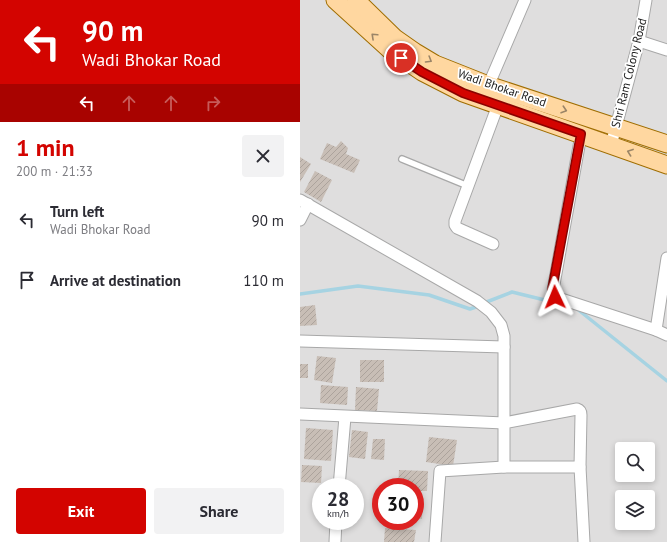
<!DOCTYPE html>
<meta charset="utf-8">
<style>
body{margin:0;font-family:"PT Sans",sans-serif;background:#f2f2f3;color:#2b2b33;height:100vh;display:flex;flex-direction:column;font-size:15px;white-space:nowrap}
*{box-sizing:border-box;margin:0}
p{font-size:13px;color:#7c7c81}
.icon{flex:none;width:22px;height:22px;fill:none;stroke:currentColor;stroke-width:2;stroke-linecap:round;stroke-linejoin:round}
.map{position:relative;flex:1;overflow:hidden}
.details{display:flex;flex-direction:column;background:#fff;width:300px}
.details>*{flex:none}
.hud{background:#d30400;color:#fff;overflow:hidden}
.buttons{position:absolute;left:315px;top:442px;display:grid;gap:8px}
.buttons a{display:grid;place-items:center;width:40px;height:40px;border-radius:4px;background:#fff;box-shadow:0 2px 6px #0003;font-size:20px}
.speed{position:absolute;left:12px;top:478px;display:flex;gap:8px;font-size:20px;font-weight:700;text-align:center}
.speed>*{display:grid;place-content:center;width:52px;height:52px;border-radius:50%;background:#fff;box-shadow:0 2px 6px #0003;line-height:1}
.speed small{font-size:10px;font-weight:400}
.speed .limit{border:6px solid #d22;background:#fff;color:#111}
.pin{position:absolute;display:grid;place-items:center;width:34px;height:34px;color:#fff;margin:-17px;border:2px solid #fff;border-radius:50%;box-shadow:0 1px 4px #0007}
.me{position:absolute;width:44px;margin:-22px;rotate:358deg;stroke-linejoin:round;filter:drop-shadow(0 0 3px #0008)}
.turn{display:flex;align-items:center;gap:14px;height:84px;padding:0 16px;font-size:18px}
.turn .icon{width:52px;height:52px;stroke-width:2.5}
.turn b{display:block;font-size:28px;line-height:34px}
.lanes{display:flex;align-items:center;height:38px;padding:0 16px;background:#0003;justify-content:center;gap:20px;direction:ltr}
.lanes .off{opacity:.35}
.round{display:grid;place-items:center;flex:none;width:42px;height:42px;border-radius:4px;background:#f2f2f3}
.summary{display:flex;align-items:center;justify-content:space-between;height:68px;padding:0 16px}
h1{font-size:24px;font-weight:600;line-height:30px;color:#d30400}
.action{display:flex;gap:8px;margin-top:auto;padding:8px 16px}
.action a{flex:1;height:46px;border-radius:4px;background:#d30400;color:#fff;font-size:16px;font-weight:600;line-height:46px;text-align:center}
.action a+a{background:#f2f2f3;color:#2b2b33}
ul{padding:0;list-style:none}
li{display:flex;align-items:center;gap:12px;height:60px;padding:0 16px}
li div{flex:1}
li b{display:block;font-size:15px}
li em{font-style:normal}
main{display:flex;flex:1;min-height:0}
.map>svg:first-child{display:block}
</style>
<main>
<section class="details">
<div class="hud">
<div class="turn"><svg class="icon" aria-label="left" viewBox="0 0 24 24"><path d="M17 20v-9H6M10 6l-5 5 5 5"/></svg><div><b>90 m</b>Wadi Bhokar Road</div></div>
<div class="lanes"><svg class="icon" aria-label="left" viewBox="0 0 24 24"><path d="M17 20v-9H6M10 6l-5 5 5 5"/></svg><svg class="icon off" aria-label="ahead" viewBox="0 0 24 24"><path d="M12 20V5M6 11l6-6 6 6"/></svg><svg class="icon off" aria-label="ahead" viewBox="0 0 24 24"><path d="M12 20V5M6 11l6-6 6 6"/></svg><svg class="icon off" aria-label="right" viewBox="0 0 24 24"><path d="M7 20v-9h11M14 6l5 5-5 5"/></svg></div>
</div>
<div class="summary"><div><h1>1 min</h1><p>200 m · 21:33</p></div><a class="round"><svg class="icon" aria-label="close" viewBox="0 0 24 24"><path d="M6 6l12 12M18 6L6 18"/></svg></a></div>
<ul>
<li><svg class="icon" aria-label="left" viewBox="0 0 24 24"><path d="M17 20v-9H6M10 6l-5 5 5 5"/></svg><div><b>Turn left</b><p>Wadi Bhokar Road</p></div><em>90 m</em></li>
<li><svg class="icon" aria-label="arrive" viewBox="0 0 24 24"><path d="M6 21V4h12l-3 4 3 4H6"/></svg><div><b>Arrive at destination</b></div><em>110 m</em></li>
</ul>
<div class="action"><a>Exit</a><a>Share</a></div>
</section>
<div class="map">
<svg width="367" height="542" viewBox="0 0 367 542">
<defs>
<pattern id="building-hatch" width="6" height="6" patternUnits="userSpaceOnUse"><rect width="6" height="6" fill="#c8beb6"/><path d="M-1 1l2-2M0 6l6-6M5 7l2-2" fill="none" stroke="#aca39c"/></pattern>
</defs>
<rect width="100%" height="100%" fill="#f2efe8"/>
<path fill="#dfdede" fill-rule="evenodd" d="M0 0H367V542H0ZM322 449H348V475H322ZM21 487H55V521H21ZM81 487H115V521H81ZM322 497H348V523H322Z"/>
<g fill="none" stroke-linecap="round" stroke-linejoin="round">
<g stroke="#a6d3e2" stroke-width="3.5">
<path d="M0 294 58 286 129 295 170 309 179 306"/>
<path d="M184 303 212 292 261 304"/>
<path d="M276 308 367 381"/>
</g>
</g>
<g fill="url(#building-hatch)">
<path d="M41 141 48 148 46 154 60 160 54 173 20 159 27 143 36 147Z"/>
<path d="M0 157 11 164 0 182Z"/>
<path d="M15 171 32 180 21 202 4 192Z"/>
<path d="M15 305 17 325 0 326V307Z"/>
<path d="M17 356 36 358 32 383 14 380Z"/>
<rect x="60" y="360" width="24" height="22"/>
<rect x="0" y="364" width="8" height="14"/>
<path d="M21 385 48 387 47 405 20 403Z"/>
<path d="M56 387 79 389 77 411 55 410Z"/>
<path d="M6 428 33 430 31 461 4 459Z"/>
<path d="M52 430 68 432 65 459 49 457Z"/>
<path d="M129 437 157 440 153 466 126 462Z"/>
<path d="M73 439H85L84 460 71 459Z"/>
<path d="M2 465 22 466 21 483 1 482Z"/>
<path d="M99 470 128 471 127 491H115V487H98Z"/>
<path d="M115 496 123 497 122 519 115 518Z"/>
<path d="M85 528 116 530 114 542H84Z"/>
</g>
<g fill="none" stroke-linecap="round" stroke-linejoin="round">
<g stroke="#a8a8a8" stroke-width="8">
<path id="lane" d="M102 159 168 186"/>
</g>
<g stroke="#a8a8a8" stroke-width="13">
<g id="street">
<path d="M339 41 367 50"/>
<path d="M186 91 225 0"/>
<path d="M281 135 253 290V295L255 297 356 330"/>
<path d="M311 145 339 41 346 0"/>
<path d="M0 200 177 301 191 312 201 325 204 336V423L0 414"/>
<path d="M0 220 8 204"/>
<path d="M193 244 157 228 155 225V221L198 105"/>
<path d="M367 258 356 330 367 335"/>
<path d="M0 341 204 347"/>
<path d="M204 467V423L277 409C280 410 281 411 281 415L280 467"/>
<path d="M39 487 45 417"/>
<path d="M35 542 36 521"/>
<path d="M135 542 140 471 204 467H280L284 542"/>
</g>
</g>
<g stroke="#9f6d00" stroke-width="19">
<g id="primary">
<path d="M35 0 91 51 122 72 163 93 367 165"/>
<path d="M56 0 95 38 115 52 135 64 188 85 367 144"/>
</g>
</g>
<use href="#lane" stroke="#fff" stroke-width="5.5"/>
<use href="#street" stroke="#fff" stroke-width="11"/>
<use href="#primary" stroke="#ffd7a0" stroke-width="17"/>
</g>
<defs><path id="oneway-chevron" d="M-2-3.5L2.5 0L-2 3.5" fill="none" stroke-width="1.6" stroke-linecap="round" stroke-linejoin="round"/></defs>
<g stroke="#9b8567">
<use href="#oneway-chevron" transform="translate(74 36) rotate(-137)"/>
<use href="#oneway-chevron" transform="translate(129 60) rotate(31)"/>
<use href="#oneway-chevron" transform="translate(264 110) rotate(18)"/>
<use href="#oneway-chevron" transform="translate(330 152) rotate(-160)"/>
</g>
<g fill="none" stroke-linecap="round" stroke-linejoin="round">
<g stroke="#890300" stroke-width="10">
<path id="route" d="M101 58 122 72 163 93 281 134 252 290 253 294 255 297"/>
</g>
<use href="#route" stroke="#d30400" stroke-width="7"/>
</g>
<g text-anchor="middle" stroke-width="3.5" stroke-linejoin="round" paint-order="stroke">
<g font-size="12" fill="#212121" stroke="#fff">
<text transform="translate(329 73) rotate(-76)" y="4">Shri Ram Colony Road</text>
<text transform="translate(202 88) rotate(19)" y="4">Wadi Bhokar Road</text>
</g>
</g>
</svg>
<div class="buttons">
<a><svg class="icon" aria-label="search" viewBox="0 0 24 24"><circle cx="10" cy="10" r="6"/><path d="M15 15l6 6"/></svg></a>
<a><svg class="icon" aria-label="layers" viewBox="0 0 24 24"><path d="M12 4l9 5-9 5-9-5zM3 14l9 5 9-5"/></svg></a>
</div>
<div class="speed"><div>28<small>km/h</small></div><div class="limit">30</div></div>
<div class="pin" style="left:101px;top:58px;background:#d93025"><svg class="icon" aria-label="arrive" viewBox="0 0 24 24"><path d="M6 21V4h12l-3 4 3 4H6"/></svg></div>
<svg class="me" style="left:255px;top:297px" viewBox="-20 -20 40 40"><path d="M0-17L14 15 0 8-14 15z" fill="#d30400" stroke="#fff" stroke-width="4"/></svg>
</div>
</main>
